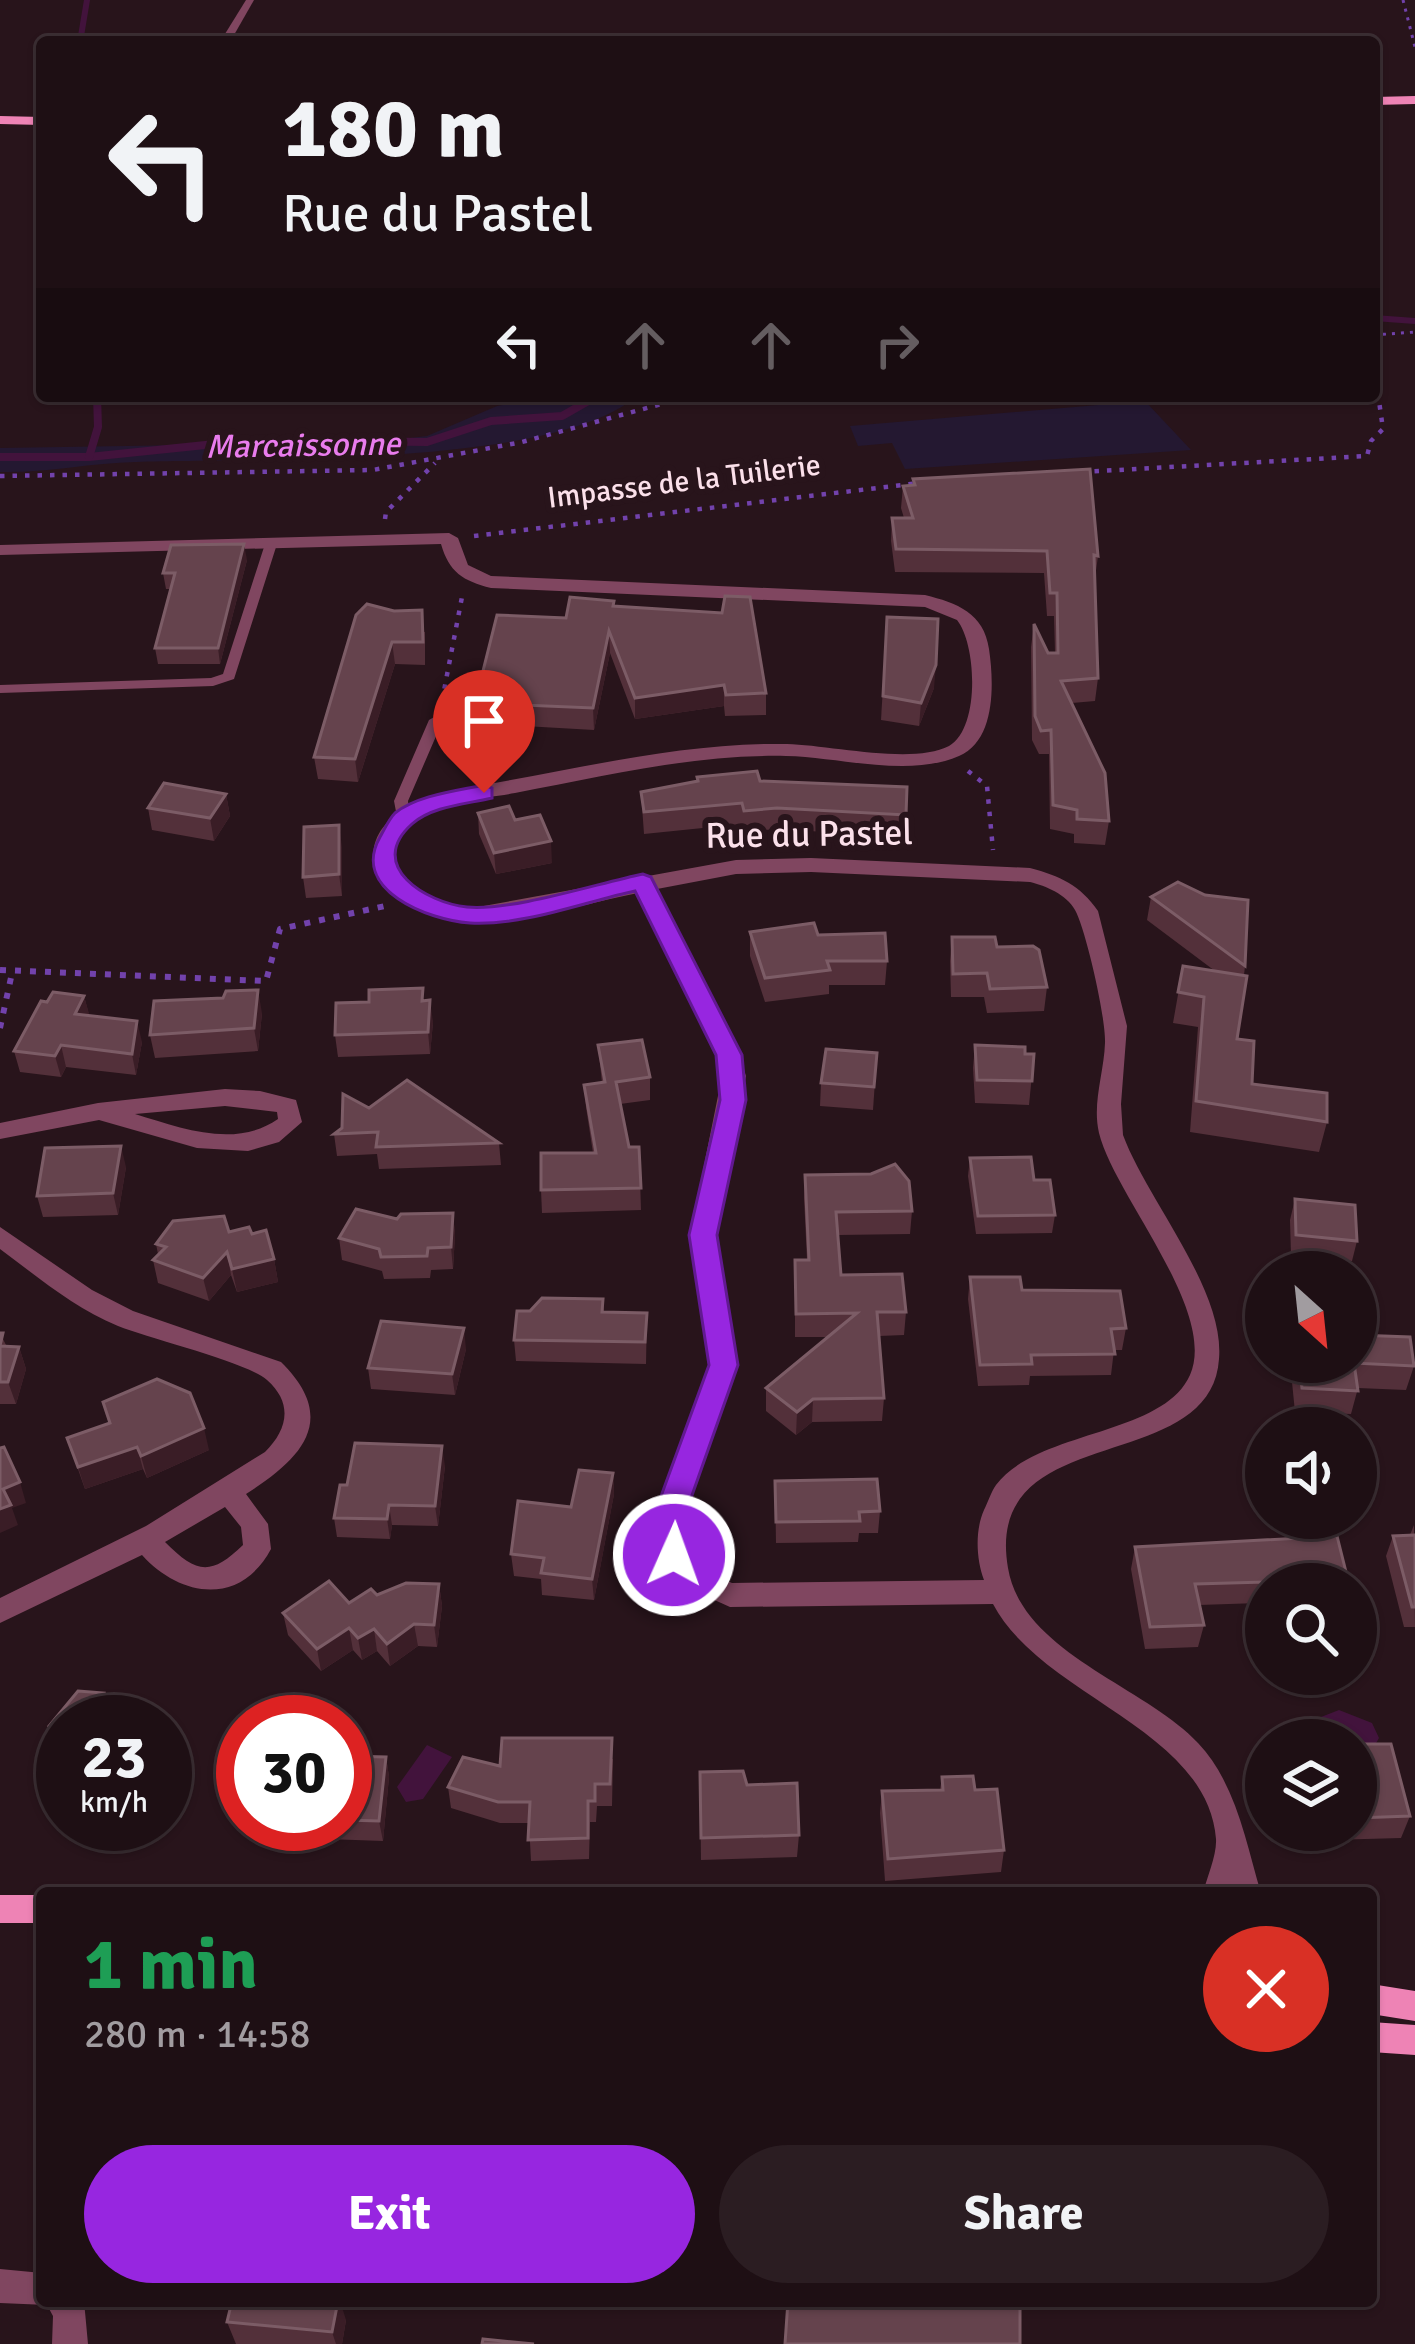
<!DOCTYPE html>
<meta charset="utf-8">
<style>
body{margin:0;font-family:Signika,sans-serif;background:#2b1d22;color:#f1f3f6;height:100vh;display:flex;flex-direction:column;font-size:45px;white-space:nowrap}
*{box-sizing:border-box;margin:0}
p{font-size:39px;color:#a19ca0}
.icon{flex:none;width:66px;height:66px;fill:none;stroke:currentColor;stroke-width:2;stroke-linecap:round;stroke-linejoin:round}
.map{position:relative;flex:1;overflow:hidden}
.drawer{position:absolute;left:36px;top:1887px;width:1341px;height:420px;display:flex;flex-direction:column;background:#1e0f14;border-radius:12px;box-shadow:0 3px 9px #0004,0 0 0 3px #3c2f34}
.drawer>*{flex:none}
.banner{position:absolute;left:36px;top:36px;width:1344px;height:366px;border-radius:12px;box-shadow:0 3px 9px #0004,0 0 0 3px #3c2f34;background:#1e0f14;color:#f1f3f6;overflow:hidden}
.needle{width:78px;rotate:153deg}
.fabs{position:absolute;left:1245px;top:1251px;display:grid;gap:24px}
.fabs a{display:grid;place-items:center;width:132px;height:132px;border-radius:50%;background:#1e0f14;box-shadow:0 3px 9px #0004,0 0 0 3px #3c2f34;font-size:60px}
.speed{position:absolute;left:36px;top:1695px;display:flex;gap:24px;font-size:60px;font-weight:700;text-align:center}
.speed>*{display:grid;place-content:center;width:156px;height:156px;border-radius:50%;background:#1e0f14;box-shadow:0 3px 9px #0004,0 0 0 3px #3c2f34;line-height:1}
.speed small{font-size:30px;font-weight:400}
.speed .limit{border:18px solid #d22;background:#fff;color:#111}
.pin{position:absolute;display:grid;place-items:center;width:102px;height:102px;color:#fff;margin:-123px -51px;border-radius:50% 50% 50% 0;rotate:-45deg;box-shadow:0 0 12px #0007}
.pin .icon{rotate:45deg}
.me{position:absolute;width:132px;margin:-66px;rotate:2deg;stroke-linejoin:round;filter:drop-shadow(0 0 9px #0008)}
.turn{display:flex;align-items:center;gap:42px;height:252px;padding:0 48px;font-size:54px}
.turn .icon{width:156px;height:156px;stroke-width:2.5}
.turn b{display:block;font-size:84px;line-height:102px}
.lanes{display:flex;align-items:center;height:114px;padding:0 48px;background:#0003;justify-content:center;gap:60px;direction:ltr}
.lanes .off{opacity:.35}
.round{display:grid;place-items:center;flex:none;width:126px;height:126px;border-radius:63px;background:#2b1d22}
.head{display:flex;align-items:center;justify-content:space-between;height:204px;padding:0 48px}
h1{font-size:72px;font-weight:700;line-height:90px;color:#1e9e55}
.action{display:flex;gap:24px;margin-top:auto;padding:24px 48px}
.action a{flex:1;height:138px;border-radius:72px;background:#9726e0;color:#fff;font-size:48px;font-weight:700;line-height:138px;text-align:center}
.action a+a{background:#2b1d22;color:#f1f3f6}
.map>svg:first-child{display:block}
</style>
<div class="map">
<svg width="1415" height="2344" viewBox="0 0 1415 2344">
<rect width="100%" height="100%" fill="#28141b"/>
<g fill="#241831">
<path d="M557 396H637C553 468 251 458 136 462 90 463 46 473 0 472V448L188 445 310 435 410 438 427 436 497 406Z"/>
<path d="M1145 401 1191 450 905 469 892 443 858 446 850 426Z"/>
</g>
<g fill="#42133c">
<path d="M1339 1710 1372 1723 1379 1738 1375 1745H1356V1740L1338 1732 1323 1733 1321 1717Z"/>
<path d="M427 1745 452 1757 423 1799 406 1802 397 1787Z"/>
</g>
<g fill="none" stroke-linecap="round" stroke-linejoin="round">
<g stroke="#42133c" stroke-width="6">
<path d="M80 42 87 0"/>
<path d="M1374 318 1415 321"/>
</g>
<g stroke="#42133c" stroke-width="8">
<path d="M0 457H89L254 440 427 442 491 421 562 416 597 396"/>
<path d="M89 457 98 427 97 396"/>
</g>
<g stroke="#7242ac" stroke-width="3" stroke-dasharray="3 6" stroke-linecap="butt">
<path d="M1403 0 1415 47"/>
<path d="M1374 335 1415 332"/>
<path d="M1374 368 1377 390"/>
</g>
<g stroke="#7242ac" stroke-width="4.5" stroke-dasharray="4.5 8" stroke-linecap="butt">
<path d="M1082 472 1367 456 1371 441 1383 429 1377 387"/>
<path d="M0 476 373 470 522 442 691 396"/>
<path d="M385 519 386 512 435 463"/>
<path d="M474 536 919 483"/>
<path d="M442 701 462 597"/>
<path d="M968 771 987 786 993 850"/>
</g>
<g stroke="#7242ac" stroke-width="6" stroke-dasharray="6 9" stroke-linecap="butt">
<path d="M0 970 266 981 280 929 385 906"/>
<path d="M0 1028 12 973"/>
</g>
<g fill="#804660" fill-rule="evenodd">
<path d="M246 0H254L230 42H220Z"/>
<path d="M271 540 277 544 234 679 213 686 0 693V685L211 678 223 674 265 544Z"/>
<path d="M436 716 443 720 408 801 410 819 403 823 398 822 394 801 429 720Z"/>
</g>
<g fill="#804660" fill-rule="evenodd">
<path d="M449 533 458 538 468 565 491 576 925 595C957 603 984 613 989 649 994 683 996 740 959 756 908 778 840 757 786 756 695 754 604 776 515 793 483 799 446 799 418 818 385 840 390 880 425 897 441 905 460 906 478 907L736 860 811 858 1030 868C1060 876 1080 885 1098 911L1127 1026 1121 1104 1123 1135C1147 1200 1225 1289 1219 1359 1211 1478 982 1418 1008 1568 1022 1653 1145 1686 1198 1743 1236 1783 1246 1843 1261 1893H1203C1207 1877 1217 1855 1216 1839 1207 1728 1042 1697 993 1604L730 1607 679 1584 660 1555 655 1518 710 1365 690 1235 722 1076 710 1035 638 893C576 905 504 931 441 917 386 904 342 851 403 809 422 796 448 791 471 787 575 770 681 742 787 744 829 745 913 765 949 746 980 729 977 645 957 620L925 607 491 588C463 581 449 572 441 544L0 555V545ZM811 872 1030 882C1046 886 1066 894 1075 910 1086 930 1106 1018 1105 1043 1104 1073 1092 1103 1099 1133 1114 1195 1218 1311 1190 1375 1163 1436 1037 1430 996 1485 991 1492 988 1502 984 1510 975 1530 976 1559 984 1580L732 1583 699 1568 687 1552 683 1518 736 1365 714 1235 746 1076 732 1035 657 889 736 874Z"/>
<path d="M225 1089 260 1091 296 1100 302 1122 279 1142 248 1151 197 1148 99 1120 0 1139V1123L98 1103ZM225 1106 277 1112 278 1119C235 1149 181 1128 135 1114Z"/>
<path d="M0 1227 92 1290 133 1311 281 1362C340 1420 301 1459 246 1494L268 1524 271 1549C240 1607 180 1597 142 1555L0 1623V1598L146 1526 265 1452C287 1430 294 1404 267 1380 247 1362 150 1339 118 1326 74 1308 38 1277 0 1249ZM225 1507 241 1527 243 1545C210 1577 196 1573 165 1542Z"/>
<path d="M0 2269 42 2273V2301H84L88 2344H52L53 2316 47 2305 0 2303Z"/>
</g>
<g fill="#ee83b5" fill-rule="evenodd">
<path d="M1415 96V104L1374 105V97Z"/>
<path d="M0 116 42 117V125L0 124Z"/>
<rect x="0" y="1895" width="42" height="28"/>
<path d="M1371 1984 1415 1991V2021L1371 2014Z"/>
<path d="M1371 2022 1415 2025V2055L1371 2052Z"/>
</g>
</g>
<g fill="#53303a">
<path d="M913 479 1098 556 1095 578 1098 678 1095 701 1072 703 1109 821 1105 845 1074 843V834L1050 829 1049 754H1039L1032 740 1031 647 1034 624 1048 653H1055L1054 616H1047L1044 573 895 572 891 541 892 518H904L901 508 903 486 913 485Z"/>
<path d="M247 560 220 664H158L155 648 171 589H166L163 573Z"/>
<path d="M615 606 766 693V715L725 716 724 706 635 719 610 653 594 730 524 726 520 745 489 744V733L475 732 473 711 566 618Z"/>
<path d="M356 615 425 632V665L395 664 358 782 318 779 314 757Z"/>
<path d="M887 617 934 688 919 726 881 720Z"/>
<path d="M760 781 907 787 905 837 777 829 744 832 742 824 644 834 641 792Z"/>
<path d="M226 794 230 816 214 841 152 830 148 808Z"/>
<path d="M478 813 515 820 552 863 496 874 479 834Z"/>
<path d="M342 847V896L306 898 303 877Z"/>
<path d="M1151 897 1245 966 1237 1039 1252 1084 1327 1122 1319 1152 1190 1132 1198 1027 1173 1023 1183 966 1215 971 1147 920Z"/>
<path d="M750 932 818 935 887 961 885 985H829V994L765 1002 750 956Z"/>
<path d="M952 937 997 947 1047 987 1044 1011 987 1013 984 997H951L950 961Z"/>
<path d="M84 996 89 1015 142 1042 136 1075 66 1067 61 1077 20 1072 14 1051 47 1002Z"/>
<path d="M424 1000 433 1022 430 1054 338 1057 335 1035Z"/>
<path d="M262 1013 258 1051 155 1058 150 1035Z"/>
<path d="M598 1045 650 1077V1100L620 1104 629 1147H639L641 1210 542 1213 541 1190 593 1153 586 1107 584 1085 602 1083Z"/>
<path d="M975 1045 1034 1054 1029 1105 975 1103 973 1068Z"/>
<path d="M877 1053 873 1110 820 1106 821 1083Z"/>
<path d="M369 1108 499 1143 501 1165 379 1169 377 1154 337 1156 334 1134Z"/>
<path d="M970 1158 1034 1180 1055 1215 1052 1233 976 1234 968 1176Z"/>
<path d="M126 1167 118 1215 43 1217 37 1196Z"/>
<path d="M805 1175 912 1211 910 1234 838 1235 841 1275 906 1312 904 1335 879 1336 884 1398 882 1421 812 1422 796 1435 766 1411V1388L828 1337H795V1260H807L804 1198Z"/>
<path d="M1295 1199 1357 1241 1352 1261 1291 1255 1290 1220Z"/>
<path d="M453 1213 455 1235 453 1269 431 1270 430 1278 384 1279 382 1271 342 1260 339 1238 397 1219Z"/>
<path d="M229 1232 252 1234 274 1259 278 1282 237 1292 231 1275 209 1301 158 1283 153 1260 158 1254 156 1244Z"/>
<path d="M970 1277 1022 1290 1126 1328 1122 1350H1114L1111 1375 1030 1376 1029 1385 978 1386 968 1299Z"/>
<path d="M603 1299 604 1312 647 1313 646 1364 516 1361 514 1340 530 1311Z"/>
<path d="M0 1333 7 1347H19L26 1369 16 1404H0Z"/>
<path d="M466 1349 455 1395 371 1389 368 1368Z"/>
<path d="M1290 1362H1356L1414 1366 1406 1390 1358 1388 1351 1414 1295 1412Z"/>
<path d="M103 1402 209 1450 147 1478 143 1469 85 1489 67 1438 109 1424Z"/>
<path d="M445 1466 438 1526 392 1525 390 1539 337 1537 334 1518 347 1485Z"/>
<path d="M613 1473 614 1494 594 1600 542 1595 541 1579 514 1576 511 1554Z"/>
<path d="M775 1481 880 1511 878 1533H859L858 1542 776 1543Z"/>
<path d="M1414 1525 1415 1627H1404L1386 1556 1393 1536 1410 1535Z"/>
<path d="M1337 1536 1266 1584V1612H1261L1259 1603 1199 1605 1204 1625 1198 1647 1145 1649 1131 1569 1135 1547Z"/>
<path d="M439 1584 442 1606 437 1647 418 1646 390 1666 377 1651 362 1660 353 1650 321 1671 288 1635 283 1613 349 1603 377 1595Z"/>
<path d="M104 1693 110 1715 127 1716 129 1722H63V1752L57 1746 49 1726Z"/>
<path d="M243 1744V1810L235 1809 229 1789Z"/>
<path d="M1356 1744 1410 1816 1401 1838 1330 1840 1327 1830H1356Z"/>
<path d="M345 1756 386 1757 389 1777 383 1841 271 1837 267 1824H345Z"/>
<path d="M613 1759 612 1806H597L596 1822H590L589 1859 531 1861 529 1823H500L451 1808 448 1787 500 1766Z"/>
<path d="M700 1772 747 1785 799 1835 797 1857 701 1860Z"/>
<path d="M942 1777 975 1790 1004 1850 1001 1872 885 1881 880 1813 882 1791 940 1790Z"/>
<path d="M346 2320 342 2344H236L227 2322Z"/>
</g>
<g fill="#3a1d26">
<path d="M244 544 247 560 220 664 218 648Z"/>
<path d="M609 631 610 653 594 730 593 708Z"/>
<path d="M392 642 395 664 358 782 355 759Z"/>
<path d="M936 665 934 688 919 726 921 703Z"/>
<path d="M724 685V706L635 719V698Z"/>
<path d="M523 705 524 726 520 745 519 723Z"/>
<path d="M226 794 230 816 214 841 210 818Z"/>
<path d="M339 825 342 847V896L339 874Z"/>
<path d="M551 841 552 863 496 874 494 853Z"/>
<path d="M258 990 262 1013 258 1051 254 1028Z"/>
<path d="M84 996 90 1017 75 1014Z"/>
<path d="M430 1000 433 1022 430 1054 428 1032Z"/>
<path d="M137 1021 142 1042 136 1075 132 1054Z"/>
<path d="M61 1045 66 1067 61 1077 55 1056Z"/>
<path d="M121 1146 126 1167 118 1215 113 1193Z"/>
<path d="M453 1213 455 1235 453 1269 451 1247Z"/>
<path d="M227 1252 231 1275 209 1301 203 1278Z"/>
<path d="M274 1259 278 1282 237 1292 232 1269Z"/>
<path d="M464 1328 466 1349 455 1395 452 1374Z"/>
<path d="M19 1347 26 1369 16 1404 8 1382Z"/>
<path d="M813 1399 812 1422 796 1435 797 1412Z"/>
<path d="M204 1428 209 1450 147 1478 141 1456Z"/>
<path d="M442 1446 445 1466 438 1526 435 1506Z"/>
<path d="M137 1447 143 1469 85 1489 78 1467Z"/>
<path d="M613 1473 614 1494 594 1600 592 1579Z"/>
<path d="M20 1482 26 1503 12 1508 18 1525 0 1533V1509L3 1489Z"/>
<path d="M389 1505 392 1525 390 1539 387 1519Z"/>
<path d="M439 1584 442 1606 437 1647 434 1625Z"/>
<path d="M414 1624 418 1646 390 1666 387 1644Z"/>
<path d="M349 1628 353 1650 321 1671 317 1649Z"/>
<path d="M374 1629 377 1651 362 1660 358 1638Z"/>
<path d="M104 1693 110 1713 108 1722 97 1715Z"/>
<path d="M165 1731 169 1745 165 1764Z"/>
<path d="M386 1757 389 1777 383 1841 379 1821Z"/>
<path d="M338 2301H340L346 2320 342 2344H336L332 2332Z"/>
</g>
<g fill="#65434d" stroke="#7c5c66" stroke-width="3">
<path d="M1090 469 1098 556 1094 555 1098 678 1061 681 1105 773 1109 821 1077 819V810L1053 805 1051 730 1041 731 1035 716 1034 624 1048 653H1058L1057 593H1050L1047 551 896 549 892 518H913L903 486 915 485 913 479Z"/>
<path d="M244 544 218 648H155L175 573H163L171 545Z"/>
<path d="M725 596 750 597 766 693 726 695 724 685 635 698 609 631 593 708 523 705 519 723 488 722 490 711H473L497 615 566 618 570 597 614 601 613 606 722 613Z"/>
<path d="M367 604 394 611 422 610 423 642H392L355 759 314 757 356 615Z"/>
<path d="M887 617 938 619 936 665 921 703 883 696Z"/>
<path d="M757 771 760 781 907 787 906 815 777 808 744 811 742 803 644 812 641 792 698 781 697 777Z"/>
<path d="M164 783 226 794 210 818 148 808Z"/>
<path d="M509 806 515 820 540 815 551 841 494 853 478 813Z"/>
<path d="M339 825V874L303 877 304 827Z"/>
<path d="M1178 882 1205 895 1248 900 1245 966 1151 897Z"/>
<path d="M814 923 818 935 885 933 887 961H827L830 970 765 978 750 932Z"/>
<path d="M952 937H995L997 947 1033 946 1039 950 1047 987 990 989 987 973 953 974Z"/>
<path d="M1183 966 1247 976 1237 1039 1254 1041 1252 1084 1327 1093V1122L1196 1101 1204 997 1178 992Z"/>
<path d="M423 988 422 1001 430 1000 428 1032 335 1035 336 1003 369 1002V990Z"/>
<path d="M258 990 254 1028 150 1035 154 1001 223 998 226 991Z"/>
<path d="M53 992 84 996 75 1014 137 1021 132 1054 61 1045 55 1056 14 1051 41 1001 47 1002Z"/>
<path d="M642 1040 650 1077 616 1082 629 1147H639L641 1188 541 1190V1153H596L584 1085 605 1082 598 1045Z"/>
<path d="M975 1045 1025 1047V1054H1034L1032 1081 977 1080Z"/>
<path d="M826 1049 877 1053 874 1087 821 1083Z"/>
<path d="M407 1080 499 1143 376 1147 378 1132 334 1134 342 1128 343 1094 369 1108Z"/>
<path d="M121 1146 113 1193 37 1196 45 1148Z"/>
<path d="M1031 1157 1034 1180H1050L1055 1215 978 1216 970 1158Z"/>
<path d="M895 1164 909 1181 912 1211 836 1212 841 1275 902 1274 906 1312H877L884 1398 813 1399 797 1412 766 1388 857 1313 796 1314 795 1260H809L805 1175 871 1174Z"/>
<path d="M1295 1199 1355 1205 1357 1241 1296 1235Z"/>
<path d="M356 1209 397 1219 401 1214 453 1213 451 1247 428 1248 427 1256 381 1257 379 1249 339 1238Z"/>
<path d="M224 1216 229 1232 249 1227 252 1234 266 1230 274 1259 232 1269 227 1252 203 1278 153 1260 166 1247 156 1244 173 1221Z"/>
<path d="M970 1277H1020L1022 1290 1120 1291 1126 1328 1111 1329 1115 1354 1031 1355 1032 1364 980 1365Z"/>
<path d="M542 1298 603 1299 602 1312 647 1313 645 1342 514 1340 517 1311H530Z"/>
<path d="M381 1321 464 1328 452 1374 368 1368Z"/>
<path d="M0 1333H3L0 1346 19 1347 8 1382H0Z"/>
<path d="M1356 1335 1410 1337 1414 1366 1354 1363 1358 1391 1302 1388 1299 1362H1356Z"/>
<path d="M157 1379 190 1393 204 1428 141 1456 137 1447 78 1467 67 1438 110 1423 103 1402Z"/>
<path d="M355 1443 442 1446 435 1506 389 1505 387 1519 334 1518 340 1485H347Z"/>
<path d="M4 1447 20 1482 3 1489 11 1505 0 1509V1448Z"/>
<path d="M579 1470 613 1473 592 1579 541 1573 544 1558 511 1554 518 1501 571 1507Z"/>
<path d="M877 1479 880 1511 859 1512 860 1521 776 1522 775 1481Z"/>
<path d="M1415 1535V1607H1412L1393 1536Z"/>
<path d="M1337 1536 1349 1584 1266 1585 1265 1582 1195 1584 1204 1625 1150 1627 1135 1547Z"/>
<path d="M329 1581 349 1603 371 1589 377 1595 406 1583 439 1584 434 1625 414 1624 387 1644 374 1629 358 1638 349 1628 317 1649 283 1613Z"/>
<path d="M78 1691 104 1693 97 1715 127 1716V1722H63V1738L49 1726Z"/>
<path d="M502 1738H612L610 1784H595V1801H588V1838L528 1840 530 1802H498L448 1787 463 1757 500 1766Z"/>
<path d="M236 1744H243V1789H229Z"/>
<path d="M1356 1744H1391L1410 1816 1356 1818Z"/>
<path d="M345 1756 386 1757 379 1821 345 1820Z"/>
<path d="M743 1771 747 1785 797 1783 799 1835 701 1838 700 1772Z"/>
<path d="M973 1776 975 1790 997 1789 1004 1850 888 1859 882 1791 943 1790 942 1777Z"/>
<path d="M232 2301H338L332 2332 227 2322Z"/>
<path d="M788 2301H1020V2344H785Z"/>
<path d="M483 2339 534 2344H482Z"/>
</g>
<path fill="#9726e0" stroke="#621992" stroke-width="3" d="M484 785 492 788V798C467 804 432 806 412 824 365 866 427 903 467 907 513 911 595 884 643 874L651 877 742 1055 746 1100 717 1235 738 1365 684 1518 690 1555 685 1564 674 1568 663 1564 653 1518 709 1365 689 1235 720 1100 716 1055 635 891C584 902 523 926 470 923 428 920 350 890 380 837 384 830 389 819 395 813 418 795 456 791 484 785Z"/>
<g text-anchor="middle" stroke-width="12" stroke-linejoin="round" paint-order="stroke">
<g font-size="30" fill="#fbe0ea" stroke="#28141b">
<text transform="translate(684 481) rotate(-7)" y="10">Impasse de la Tuilerie</text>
</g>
<g font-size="33" font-style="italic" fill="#e97ced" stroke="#28141b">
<text transform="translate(303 444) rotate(-1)" y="12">Marcaissonne</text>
</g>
<g font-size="36" fill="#fbe0ea" stroke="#28141b">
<text transform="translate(809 833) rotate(-1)" y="13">Rue du Pastel</text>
</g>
</g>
</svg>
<div class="fabs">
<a><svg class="needle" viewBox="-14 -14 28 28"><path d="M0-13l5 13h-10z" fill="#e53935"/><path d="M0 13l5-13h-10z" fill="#a19ca0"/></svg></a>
<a><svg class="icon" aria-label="sound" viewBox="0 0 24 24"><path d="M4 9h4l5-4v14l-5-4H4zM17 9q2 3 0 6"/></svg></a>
<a><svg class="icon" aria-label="search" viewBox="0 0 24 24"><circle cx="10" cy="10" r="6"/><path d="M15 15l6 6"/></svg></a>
<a><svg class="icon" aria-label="layers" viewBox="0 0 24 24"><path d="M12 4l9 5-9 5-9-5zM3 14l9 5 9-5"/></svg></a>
</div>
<div class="speed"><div>23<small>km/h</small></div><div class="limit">30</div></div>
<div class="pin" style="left:484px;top:793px;background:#d93025"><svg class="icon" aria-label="arrive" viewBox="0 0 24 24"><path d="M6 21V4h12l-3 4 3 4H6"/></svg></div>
<svg class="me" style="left:674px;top:1555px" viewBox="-20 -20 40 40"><circle r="17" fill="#9726e0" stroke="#fff" stroke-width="3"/><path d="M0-11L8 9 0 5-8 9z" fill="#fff"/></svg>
<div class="banner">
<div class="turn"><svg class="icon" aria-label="left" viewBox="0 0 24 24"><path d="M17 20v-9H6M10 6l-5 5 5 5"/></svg><div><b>180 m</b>Rue du Pastel</div></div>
<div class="lanes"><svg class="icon" aria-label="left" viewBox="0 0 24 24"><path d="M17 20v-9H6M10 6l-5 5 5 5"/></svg><svg class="icon off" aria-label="ahead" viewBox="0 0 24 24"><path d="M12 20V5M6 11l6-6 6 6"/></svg><svg class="icon off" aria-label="ahead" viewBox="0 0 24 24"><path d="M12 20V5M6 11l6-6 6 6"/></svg><svg class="icon off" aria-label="right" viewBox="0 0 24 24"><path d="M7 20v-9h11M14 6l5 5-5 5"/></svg></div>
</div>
<section class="drawer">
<div class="head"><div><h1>1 min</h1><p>280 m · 14:58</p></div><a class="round" style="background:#d93025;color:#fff"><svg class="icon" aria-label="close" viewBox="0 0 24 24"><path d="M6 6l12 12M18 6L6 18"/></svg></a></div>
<div class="action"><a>Exit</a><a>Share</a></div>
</section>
</div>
